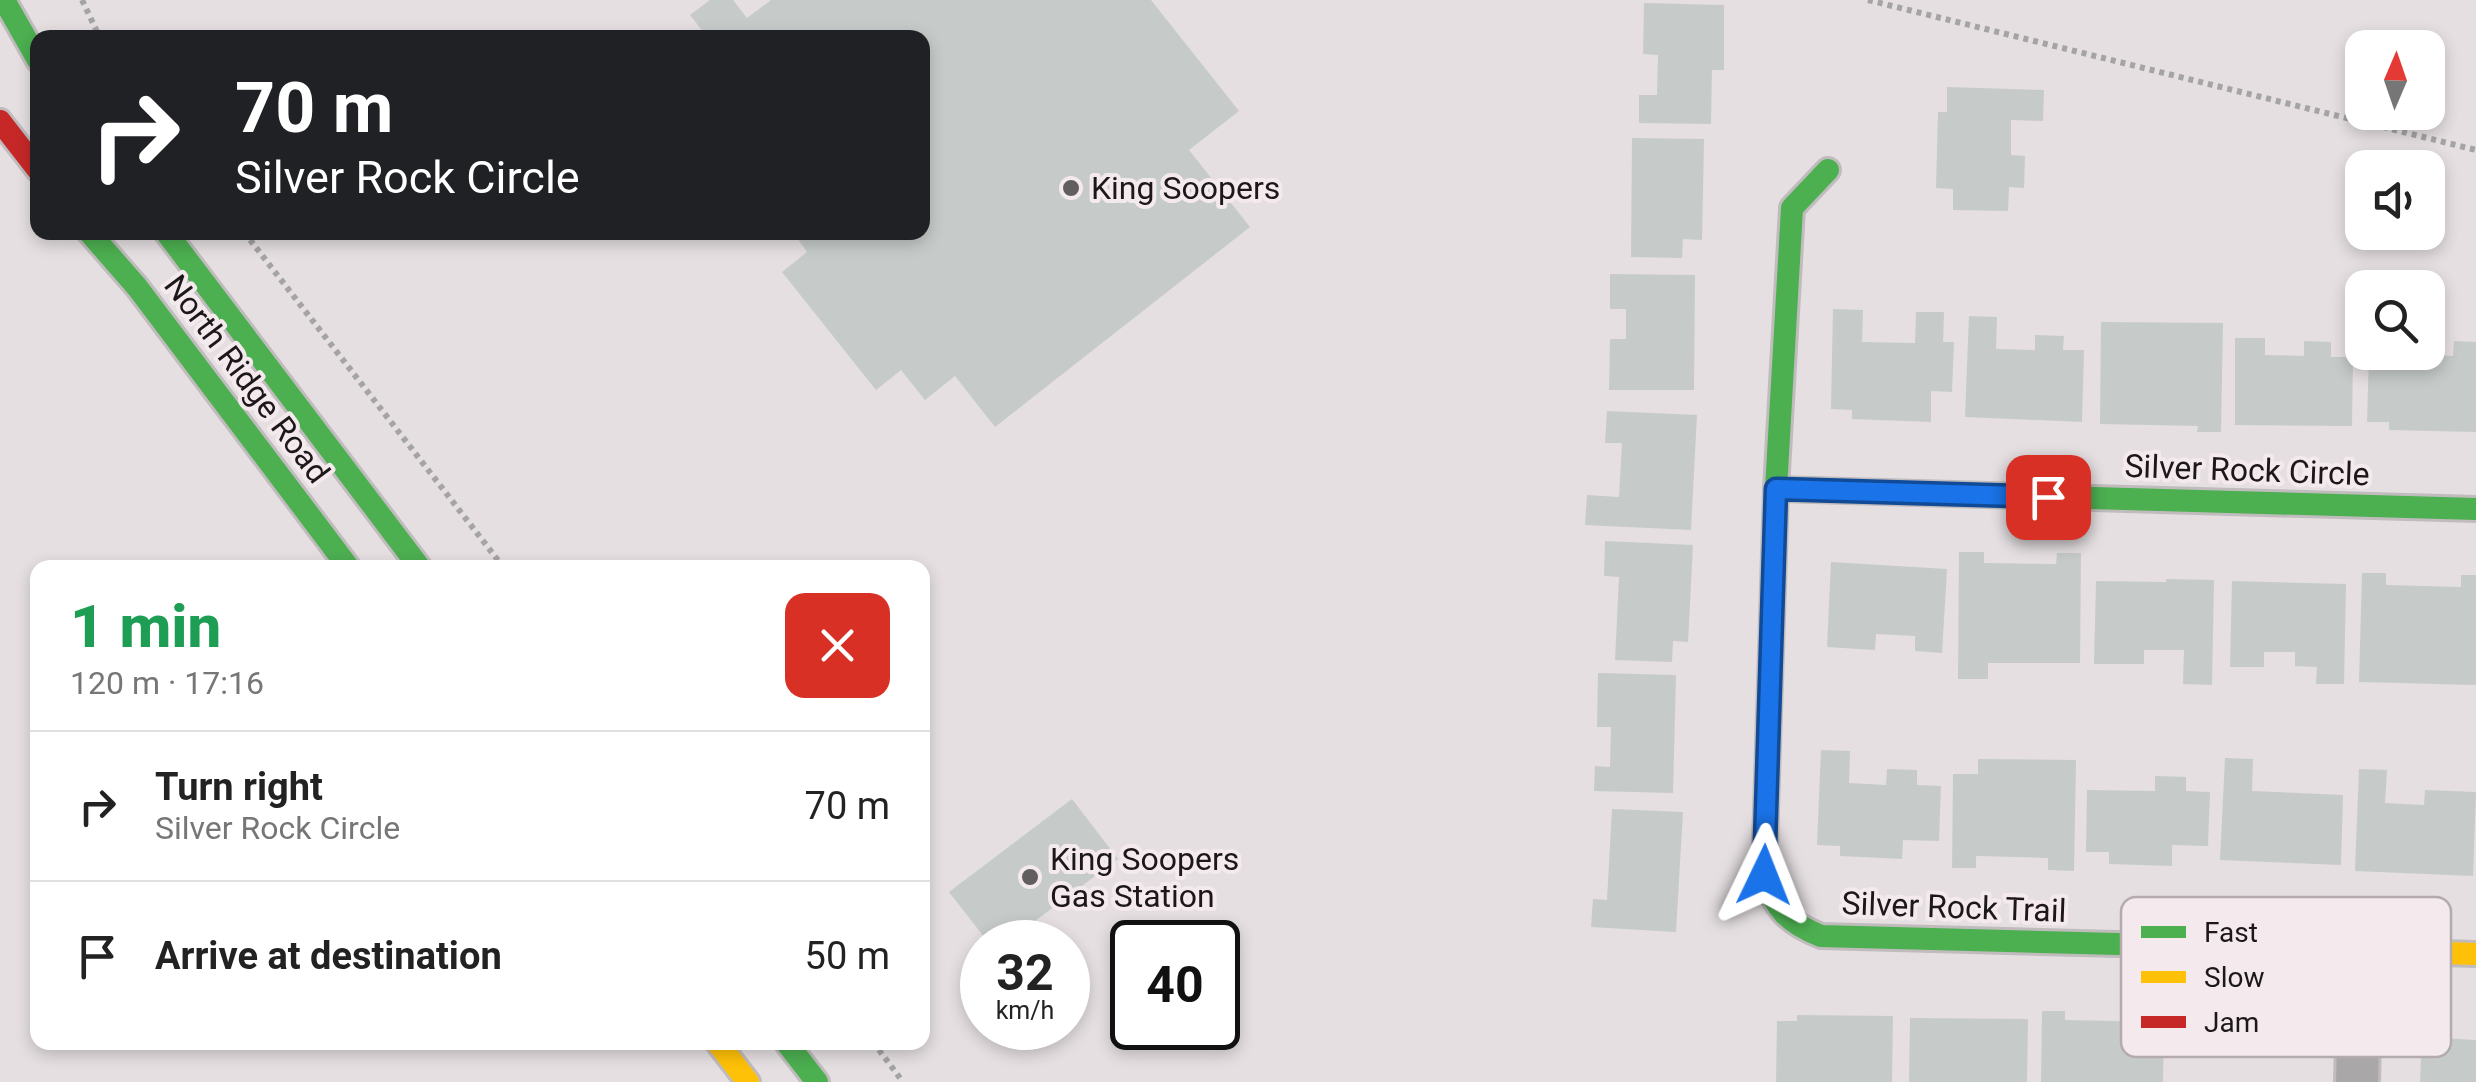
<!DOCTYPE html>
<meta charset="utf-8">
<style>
body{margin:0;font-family:Roboto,sans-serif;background:#f2f2f2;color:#222;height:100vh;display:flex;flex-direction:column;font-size:38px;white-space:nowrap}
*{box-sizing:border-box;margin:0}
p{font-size:32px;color:#767676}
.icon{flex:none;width:55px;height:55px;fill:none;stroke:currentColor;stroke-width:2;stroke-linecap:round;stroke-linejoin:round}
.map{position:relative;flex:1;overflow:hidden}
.details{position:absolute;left:30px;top:560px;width:900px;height:490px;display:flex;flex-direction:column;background:#fff;border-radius:20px;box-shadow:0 5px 15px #0003}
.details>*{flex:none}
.hud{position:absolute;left:30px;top:30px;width:900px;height:210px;border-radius:20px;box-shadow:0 5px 15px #0003;background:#202124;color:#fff;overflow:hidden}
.needle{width:65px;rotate:2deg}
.tools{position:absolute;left:2345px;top:30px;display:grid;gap:20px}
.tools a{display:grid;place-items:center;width:100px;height:100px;border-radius:20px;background:#fff;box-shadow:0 5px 15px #0003;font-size:50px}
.speed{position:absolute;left:960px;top:920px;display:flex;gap:20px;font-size:50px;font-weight:700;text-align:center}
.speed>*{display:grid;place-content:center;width:130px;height:130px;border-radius:50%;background:#fff;box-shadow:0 5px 15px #0003;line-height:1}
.speed small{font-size:25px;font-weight:400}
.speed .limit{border:5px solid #111;border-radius:15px;background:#fff;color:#111}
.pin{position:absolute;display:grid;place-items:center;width:85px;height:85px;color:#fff;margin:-42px;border-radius:20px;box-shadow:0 5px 15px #0006}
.me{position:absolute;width:110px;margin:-55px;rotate:2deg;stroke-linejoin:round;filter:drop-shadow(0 0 8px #0008)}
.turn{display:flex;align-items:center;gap:35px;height:210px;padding:0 40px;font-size:45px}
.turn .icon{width:130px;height:130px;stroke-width:2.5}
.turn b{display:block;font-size:70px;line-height:85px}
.round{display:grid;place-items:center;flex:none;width:105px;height:105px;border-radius:20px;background:#f2f2f2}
.headline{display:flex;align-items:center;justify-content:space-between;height:170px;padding:0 40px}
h1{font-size:60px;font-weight:800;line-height:75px;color:#1e9e55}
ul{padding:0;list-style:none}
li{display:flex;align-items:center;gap:30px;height:150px;padding:0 40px;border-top:2px solid #e0e0e0}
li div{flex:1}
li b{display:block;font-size:38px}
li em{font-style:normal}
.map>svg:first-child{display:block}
</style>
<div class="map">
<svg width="2476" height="1082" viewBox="0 0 2476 1082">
<rect width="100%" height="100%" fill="#e5dfe1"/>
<g fill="#c6cbca">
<path d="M710 0H733L747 18 771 0H1151L1239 111 1189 150 1250 227 995 427 955 376 925 400 901 370 876 390 782 272 807 252 793 232H922V38H708L690 15Z"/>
<path d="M1644 3 1724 5V70H1712L1711 124 1639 123V95H1657L1658 55 1643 54Z"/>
<path d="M1947 87 2044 90 2043 121 2011 120V155L2025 156 2024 188 2009 187 2008 211 1953 210V189L1936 188 1938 112H1947Z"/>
<path d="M1632 138 1704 139 1702 240 1683 239 1682 258 1631 257Z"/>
<path d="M1610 274 1695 275 1694 390H1609L1610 339H1626V309H1610Z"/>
<path d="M1833 309 1863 310 1862 342 1915 343 1916 312H1944L1943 342H1954L1952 392 1931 391V422L1852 419V410L1831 409Z"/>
<path d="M1969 316 1997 317 1996 349 2035 350V335L2064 336 2063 350H2084L2082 422 1965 417Z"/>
<path d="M2101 322 2223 323 2221 432H2197L2198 426 2100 424Z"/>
<path d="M2235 338H2265V355L2304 356V341L2331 342V357H2353L2352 426 2235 425Z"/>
<path d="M2454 341 2476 342V432L2389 430V422H2367L2369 352 2453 356Z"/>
<path d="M1607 411 1697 415 1691 530 1585 525 1587 495 1619 497 1622 443H1605Z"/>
<path d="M1605 541 1693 545 1688 642 1673 641 1672 662 1615 660 1619 577 1604 576Z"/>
<path d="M1959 552H1984V563L2056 564 2057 553H2081L2080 663H1988V679H1958Z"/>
<path d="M1831 562 1947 569 1942 653 1915 651V636L1876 634 1875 650 1827 647Z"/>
<path d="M2362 573H2386V585L2461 587V575H2476V685L2359 682Z"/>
<path d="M2166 579 2214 580 2212 685 2183 684 2184 650H2144V664H2094L2096 581 2166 582Z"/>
<path d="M2232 581 2346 584 2344 684H2316L2317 667 2295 666V652H2264V667H2230Z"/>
<path d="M1598 673 1676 675 1673 793 1594 791 1595 766 1610 767 1611 727H1597Z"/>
<path d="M1821 750 1850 751 1849 783 1886 785 1887 769 1917 770V785L1941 786 1939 841 1903 840 1902 859 1840 856V846L1817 845Z"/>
<path d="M2225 758 2253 759 2252 791 2343 795 2341 865 2220 860Z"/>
<path d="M1978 759 2076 760 2074 871 2048 870V858L1976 856V868H1952L1953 774H1978Z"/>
<path d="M2359 769 2387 770 2385 803 2424 805 2425 790 2476 792 2473 876 2355 871Z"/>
<path d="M2155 776 2186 777V791L2210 792 2208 846 2172 845V866L2109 864V852H2086L2087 790 2155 791Z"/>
<path d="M1072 799 1118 859 1007 942H988L949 892Z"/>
<path d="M1612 809 1683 812 1676 932 1591 927 1593 899 1607 900Z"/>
<path d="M2042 1011H2065V1020L2164 1022 2163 1082H2041Z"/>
<path d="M1797 1015 1893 1016 1892 1082H1776L1777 1021H1797Z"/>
<path d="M1910 1018 2028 1019 2027 1082H1909Z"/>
<path d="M2422 1037 2476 1040V1082H2420Z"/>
</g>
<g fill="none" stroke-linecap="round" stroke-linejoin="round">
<g stroke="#c0bcbd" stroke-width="48">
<path id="street" d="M2357 1082 2360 951"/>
</g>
<g stroke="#c0bcbd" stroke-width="28">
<g id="fast">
<path d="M4 0 38 60"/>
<path d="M1828 170 1792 208 1776 489 1764 875C1775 909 1788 923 1821 936L2345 950"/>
<path d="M89 232 137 287 349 568"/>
<path d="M166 232 420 568"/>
<path d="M1776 489 2476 509"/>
<path d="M786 1042 817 1082"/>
</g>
</g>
<g stroke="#c0bcbd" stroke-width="28">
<g id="slow">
<path d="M2345 950 2476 954"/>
<path d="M717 1042 748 1082"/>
</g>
</g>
<g stroke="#c0bcbd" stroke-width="28">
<path id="jam" d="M0 121 38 170"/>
</g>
<g stroke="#a5a4a4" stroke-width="6" stroke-dasharray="5 5" stroke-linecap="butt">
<path d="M82 0 100 38"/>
<path d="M1868 0 2476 150"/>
<path d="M244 232 504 568"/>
<path d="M873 1042 903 1082"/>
</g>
<use href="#street" stroke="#aaa7a8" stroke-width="42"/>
<use href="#fast" stroke="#4caf50" stroke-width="22"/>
<use href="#slow" stroke="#ffc107" stroke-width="22"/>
<use href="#jam" stroke="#c62828" stroke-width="22"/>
</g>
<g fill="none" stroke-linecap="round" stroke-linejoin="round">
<g stroke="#114b97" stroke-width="25">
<path id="route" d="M1764 875 1776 489 2048 497"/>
</g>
<use href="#route" stroke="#1a73e8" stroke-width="18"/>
</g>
<g fill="#625e60" stroke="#f4eaee" stroke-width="4">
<circle cx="1071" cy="188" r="10"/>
<circle cx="1030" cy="877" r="10"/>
</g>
<g text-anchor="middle" stroke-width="8" stroke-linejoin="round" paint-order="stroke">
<g font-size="32" fill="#1c181a" stroke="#f4eaee" text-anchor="start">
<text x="1091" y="199">King Soopers</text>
<text x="1050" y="870">King Soopers<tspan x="1050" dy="37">Gas Station</tspan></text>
</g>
<g font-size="32" fill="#1c181a" stroke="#f4eaee">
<text transform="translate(247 379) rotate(53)" y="11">North Ridge Road</text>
<text transform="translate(2247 470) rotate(2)" y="11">Silver Rock Circle</text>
<text transform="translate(1954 907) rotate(2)" y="11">Silver Rock Trail</text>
</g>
</g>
<rect x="2121" y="897" width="330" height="160" rx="15" fill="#f4eaee" stroke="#b3abae" stroke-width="2.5"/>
<rect x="2141" y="926" width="45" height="12" fill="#4caf50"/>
<rect x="2141" y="971" width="45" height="12" fill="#ffc107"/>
<rect x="2141" y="1016" width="45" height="12" fill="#c62828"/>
<g font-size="28" fill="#1c181a">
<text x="2204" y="942">Fast</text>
<text x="2204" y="987">Slow</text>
<text x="2204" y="1032">Jam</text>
</g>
</svg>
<div class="tools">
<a><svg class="needle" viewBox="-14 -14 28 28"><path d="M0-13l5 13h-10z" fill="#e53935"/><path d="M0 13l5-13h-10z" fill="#767676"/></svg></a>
<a><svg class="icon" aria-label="sound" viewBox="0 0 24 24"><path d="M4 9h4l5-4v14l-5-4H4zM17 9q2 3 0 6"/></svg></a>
<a><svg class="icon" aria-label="search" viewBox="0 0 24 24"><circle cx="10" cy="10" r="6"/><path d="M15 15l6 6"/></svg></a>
</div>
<div class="speed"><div>32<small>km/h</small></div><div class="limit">40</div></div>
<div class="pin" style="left:2048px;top:497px;background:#d93025"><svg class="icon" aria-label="arrive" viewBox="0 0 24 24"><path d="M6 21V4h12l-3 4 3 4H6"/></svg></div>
<svg class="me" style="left:1764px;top:875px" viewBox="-20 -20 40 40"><path d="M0-17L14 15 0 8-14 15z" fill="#1a73e8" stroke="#fff" stroke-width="4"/></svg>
<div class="hud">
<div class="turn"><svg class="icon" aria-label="right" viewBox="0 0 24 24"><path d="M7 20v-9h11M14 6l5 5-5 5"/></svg><div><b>70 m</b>Silver Rock Circle</div></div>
</div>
<section class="details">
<div class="headline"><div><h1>1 min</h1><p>120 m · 17:16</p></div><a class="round" style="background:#d93025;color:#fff"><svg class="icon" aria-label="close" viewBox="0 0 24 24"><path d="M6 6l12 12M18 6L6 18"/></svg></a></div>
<ul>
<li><svg class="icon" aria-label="right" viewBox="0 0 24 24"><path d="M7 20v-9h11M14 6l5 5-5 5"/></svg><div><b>Turn right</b><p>Silver Rock Circle</p></div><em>70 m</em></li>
<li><svg class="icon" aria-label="arrive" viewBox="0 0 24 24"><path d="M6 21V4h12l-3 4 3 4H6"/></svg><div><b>Arrive at destination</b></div><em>50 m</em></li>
</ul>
</section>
</div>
